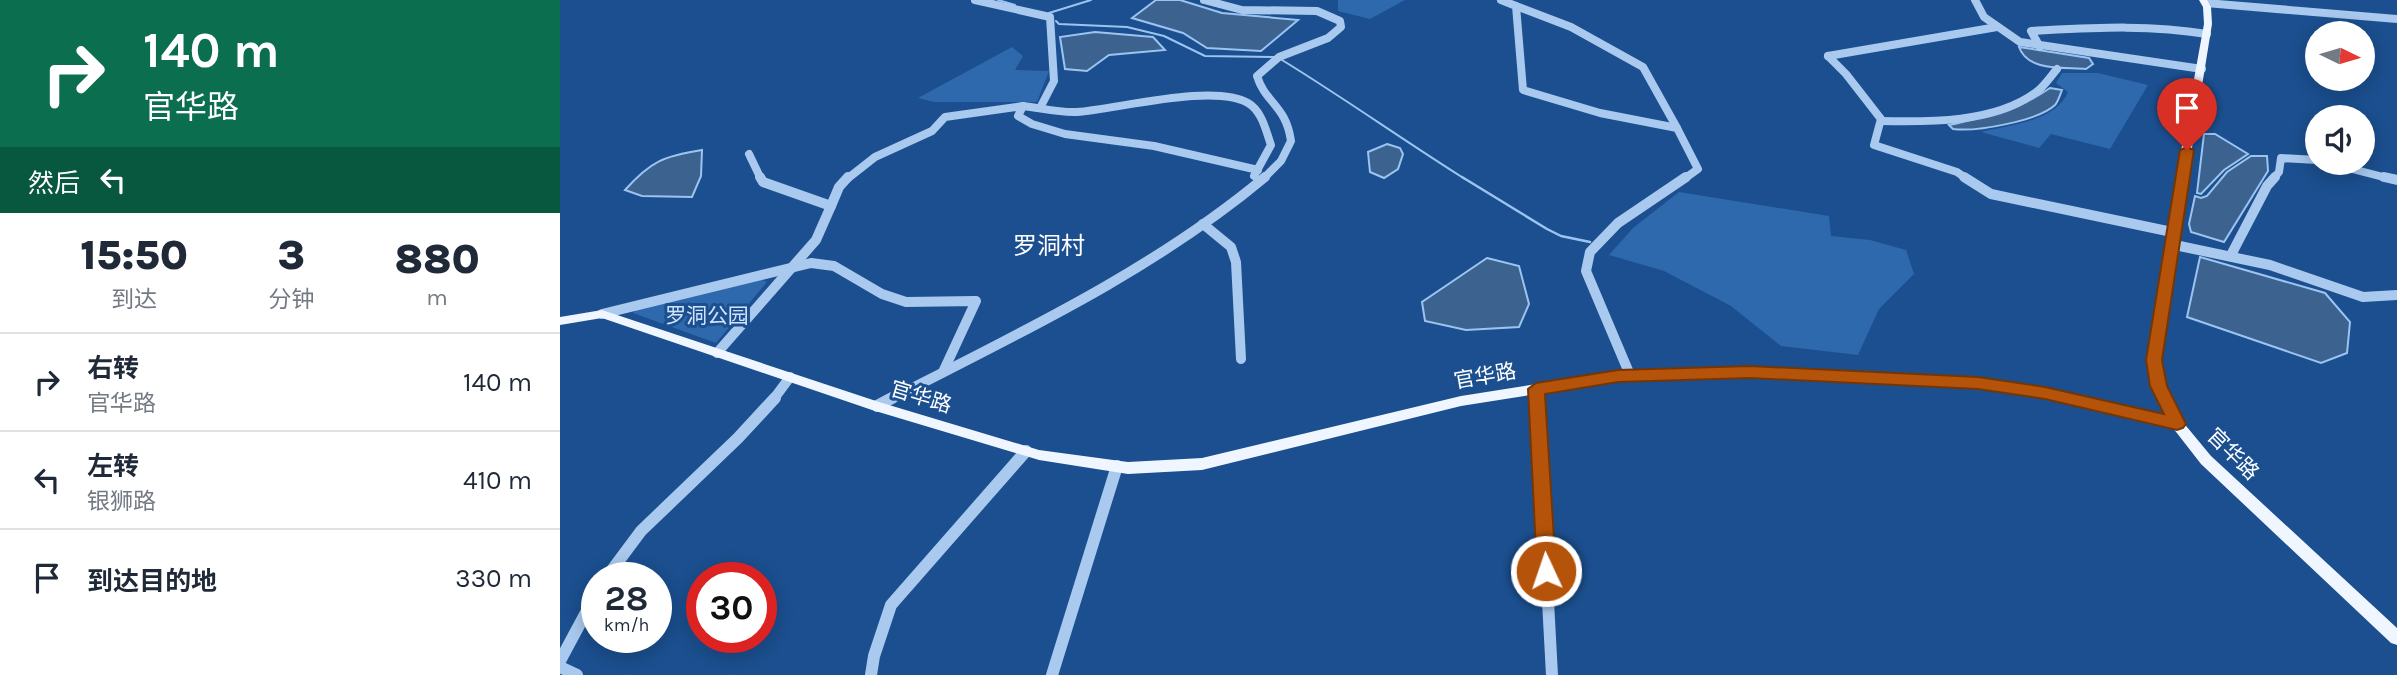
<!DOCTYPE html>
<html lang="zh">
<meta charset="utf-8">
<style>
body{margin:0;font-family:Karla,"Noto Sans SC",sans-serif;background:#f2f2f3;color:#1f2937;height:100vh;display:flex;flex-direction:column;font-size:26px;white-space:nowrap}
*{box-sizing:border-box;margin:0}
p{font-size:23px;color:#747a83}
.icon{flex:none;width:38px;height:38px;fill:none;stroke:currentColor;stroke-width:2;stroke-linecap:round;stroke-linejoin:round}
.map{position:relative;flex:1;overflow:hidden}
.panel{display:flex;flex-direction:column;background:#fff;width:560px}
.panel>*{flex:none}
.hud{background:#0b6e4f;color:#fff;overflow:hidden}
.needle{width:46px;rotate:95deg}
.tools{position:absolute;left:1745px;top:21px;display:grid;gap:14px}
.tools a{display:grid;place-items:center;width:70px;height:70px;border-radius:50%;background:#fff;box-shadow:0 4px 18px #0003;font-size:35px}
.speed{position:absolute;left:21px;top:562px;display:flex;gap:14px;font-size:35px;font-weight:700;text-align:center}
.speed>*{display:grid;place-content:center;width:91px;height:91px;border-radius:50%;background:#fff;box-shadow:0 4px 18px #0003;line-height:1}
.speed small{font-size:18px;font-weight:400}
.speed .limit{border:10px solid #d22;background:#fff;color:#111}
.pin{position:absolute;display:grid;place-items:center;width:60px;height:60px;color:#fff;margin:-72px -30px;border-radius:50% 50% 50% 0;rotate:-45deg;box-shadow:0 0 7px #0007}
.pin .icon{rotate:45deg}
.me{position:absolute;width:77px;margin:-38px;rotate:357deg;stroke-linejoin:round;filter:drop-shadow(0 0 5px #0008)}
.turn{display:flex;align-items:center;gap:24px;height:147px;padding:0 28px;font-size:32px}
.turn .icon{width:91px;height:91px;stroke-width:2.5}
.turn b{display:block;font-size:49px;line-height:60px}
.then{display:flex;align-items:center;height:66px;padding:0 28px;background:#0003;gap:14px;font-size:26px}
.eta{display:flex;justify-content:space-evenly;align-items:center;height:119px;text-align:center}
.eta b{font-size:42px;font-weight:800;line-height:49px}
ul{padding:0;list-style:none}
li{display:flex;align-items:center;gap:21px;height:98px;padding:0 28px;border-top:2px solid #e0e1e3}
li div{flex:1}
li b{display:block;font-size:26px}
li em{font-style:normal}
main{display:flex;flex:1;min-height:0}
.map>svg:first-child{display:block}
</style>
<main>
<section class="panel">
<div class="hud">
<div class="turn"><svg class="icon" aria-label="right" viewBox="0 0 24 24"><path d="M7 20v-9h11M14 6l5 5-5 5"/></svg><div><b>140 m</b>官华路</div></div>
<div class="then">然后<svg class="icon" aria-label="left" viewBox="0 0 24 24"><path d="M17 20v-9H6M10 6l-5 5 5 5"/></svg></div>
</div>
<div class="eta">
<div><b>15:50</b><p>到达</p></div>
<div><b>3</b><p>分钟</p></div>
<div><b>880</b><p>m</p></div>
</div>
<ul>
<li><svg class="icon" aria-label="right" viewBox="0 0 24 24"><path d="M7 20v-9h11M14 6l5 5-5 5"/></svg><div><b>右转</b><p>官华路</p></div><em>140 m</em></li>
<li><svg class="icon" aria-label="left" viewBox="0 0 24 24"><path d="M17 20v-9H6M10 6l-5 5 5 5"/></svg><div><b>左转</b><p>银狮路</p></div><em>410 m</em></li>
<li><svg class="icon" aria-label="arrive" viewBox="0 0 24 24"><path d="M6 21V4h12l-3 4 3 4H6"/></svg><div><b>到达目的地</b></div><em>330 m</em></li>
</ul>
</section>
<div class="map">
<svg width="1837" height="675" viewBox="0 0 1837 675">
<rect width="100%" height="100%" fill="#1b4f8f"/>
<g fill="#2e69ad">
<path d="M778 0H845L810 19 778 11Z"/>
<path d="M452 47 463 56 455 70 489 71 477 102H374L358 98Z"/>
<path d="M1502 73H1538L1588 85 1550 149 1491 134 1479 148 1421 132C1449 125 1495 122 1508 92L1496 83Z"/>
<path d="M1119 192 1269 216 1271 236 1310 240 1346 250 1354 274 1319 309 1298 355 1221 346 1171 306 1104 271 1049 255 1073 228Z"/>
<path d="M200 279 207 282 156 343 73 313 77 309Z"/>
</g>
<g fill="#3c6290" stroke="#9cc4f0" stroke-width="2">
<path d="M596 0H620L662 13 738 20 701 51 647 48 623 33 572 18Z"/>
<path d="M535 32 593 37 605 50 549 55 527 71 505 69 500 37Z"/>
<path d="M1459 47 1529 58 1533 64 1526 69C1504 67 1468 72 1459 47Z"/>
<path d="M1490 88 1502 90C1500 95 1498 102 1495 105 1478 121 1416 132 1393 129L1389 125C1426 117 1458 110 1490 88Z"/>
<path d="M1644 134H1655L1688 154 1664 170 1641 194 1637 193Z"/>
<path d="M827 144 840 148 843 154 838 169 824 178 810 172 808 152Z"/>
<path d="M142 150 141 176 132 197 82 196 65 190C91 161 104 156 142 150Z"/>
<path d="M1691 156H1707L1708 171 1664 242 1631 232 1629 224 1635 196 1641 198 1647 196 1667 172Z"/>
<path d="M1640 257 1765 293 1790 322 1787 353 1761 363 1627 317Z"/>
<path d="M927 258 959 266 969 304 959 327 906 330 865 321 862 302Z"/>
</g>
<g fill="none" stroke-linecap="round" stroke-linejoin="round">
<g stroke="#9cc4f0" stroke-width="2">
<path d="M438 0 455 5"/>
<path d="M489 13 531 0"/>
<path d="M496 21 499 24 567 27 604 36 645 56 716 57"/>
<path d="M722 60C784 98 843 140 905 179"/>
</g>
<path stroke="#9cc4f0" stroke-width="2.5" d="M902 177 987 229 1001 236 1030 242"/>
<g stroke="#a9c9ee" stroke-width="8">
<path d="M415 0 490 17 494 81 480 108"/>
<path d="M644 0 682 10 757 11 780 21 781 27 768 38 719 57 697 76C705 103 726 105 731 141L721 161 703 179"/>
<path d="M941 0 956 6 963 90 1040 113 1117 128 1138 169 1124 179"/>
<path d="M1415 0 1424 17 1460 42 1642 69"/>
<path d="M1646 3 1837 19"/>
<path d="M956 6 1011 27 1083 67 1117 128"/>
<path d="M1480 47 1471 31C1531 28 1588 24 1647 34"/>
<path d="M1268 56 1286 74 1321 119 1314 145 1397 172 1407 179"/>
<path d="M1268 56 1437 27"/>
<path d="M463 106C481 108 499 113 517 112 558 109 654 83 688 103 702 111 706 131 711 145L694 176"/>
<path d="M1321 121C1369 122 1434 123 1475 93 1484 87 1490 77 1497 69"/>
<path d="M189 154 201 179"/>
<path d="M1769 163 1831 179"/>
<path d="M287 179 315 157 372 131 385 117 463 106 458 116 472 124 505 134 594 146 698 170"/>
<path d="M1713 179 1719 172 1721 158 1757 160"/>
</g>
<g stroke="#a9c9ee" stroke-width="10">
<path d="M200 177 203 182 271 206 279 187 288 177"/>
<path d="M1404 177 1431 194 1612 232"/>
<path d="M1824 177 1837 180"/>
<path d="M643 224 671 247 676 262 681 359"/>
<path d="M1610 244 1710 265 1803 297 1837 295"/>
<path d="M1671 255 1707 186 1715 177"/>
<path d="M42 314 251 263 274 266 322 294 346 302 416 301 383 372"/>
<path d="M157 353 256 240 271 206"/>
<path d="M1070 375 1026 271 1030 252 1058 223 1126 177"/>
<path d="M976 389 977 400"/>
<path d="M213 400 230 377"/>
<path d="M329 400C458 334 594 270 705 177"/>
</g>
<g stroke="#a9c9ee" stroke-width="12">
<path d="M977 398 992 675"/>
<path d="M317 406 332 398"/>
<path d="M46 578 81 531 178 438 215 398"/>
<path d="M0 661 37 592"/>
<path d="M0 667 17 675"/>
<path d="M311 675 314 656 331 605 466 451"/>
<path d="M492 675 557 466"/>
</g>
<path fill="#f0f6ff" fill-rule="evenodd" d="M1639 0H1647L1651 7 1652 24 1618 234 1600 360 1604 386 1622 421 1651 456 1837 628V645L1831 643 1641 464 1613 428 1485 398 1418 388 1190 377 1058 381 901 406 642 470 568 474 479 460 312 410 42 318 0 325V317L42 310 319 402 479 450 568 462 642 458 901 396 1058 371 1190 367 1418 378 1485 388 1607 416 1592 386 1588 360 1606 234 1644 24 1643 7Z"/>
</g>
<path fill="#b45309" stroke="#753606" stroke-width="2" d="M1627 147 1634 150 1602 360 1607 386 1626 424 1623 428 1617 430 1485 399 1418 389 1190 378 1058 382 985 394 996 571 993 577 986 579 980 577 977 571 968 389 976 383 1058 370 1190 366 1418 377 1485 387 1604 414 1590 386 1586 360 1620 150Z"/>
<g text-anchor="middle" stroke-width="6" stroke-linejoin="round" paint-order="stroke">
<g font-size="21" fill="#cfe3fa" stroke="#1b4f8f">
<text x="147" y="323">罗洞公园</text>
</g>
<g font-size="21" fill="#fff" stroke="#1b4f8f">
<text transform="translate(925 376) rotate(-10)" y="7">官华路</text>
<text transform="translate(361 397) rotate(17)" y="7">官华路</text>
<text transform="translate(1673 454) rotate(45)" y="7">官华路</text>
</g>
<g font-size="24" fill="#fff" stroke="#1b4f8f">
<text x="489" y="254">罗洞村</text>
</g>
</g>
</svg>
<div class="tools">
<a><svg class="needle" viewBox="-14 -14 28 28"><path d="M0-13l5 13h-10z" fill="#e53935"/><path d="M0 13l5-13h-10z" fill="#747a83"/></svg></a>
<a><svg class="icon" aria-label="sound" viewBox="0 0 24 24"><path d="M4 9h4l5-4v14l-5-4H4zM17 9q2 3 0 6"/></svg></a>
</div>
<div class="speed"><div>28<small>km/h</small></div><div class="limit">30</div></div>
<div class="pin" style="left:1627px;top:150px;background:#d93025"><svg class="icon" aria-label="arrive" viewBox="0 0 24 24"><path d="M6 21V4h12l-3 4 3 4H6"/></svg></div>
<svg class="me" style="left:986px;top:571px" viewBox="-20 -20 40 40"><circle r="17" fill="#b45309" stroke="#fff" stroke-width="3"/><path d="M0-11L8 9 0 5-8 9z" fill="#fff"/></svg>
</div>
</main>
